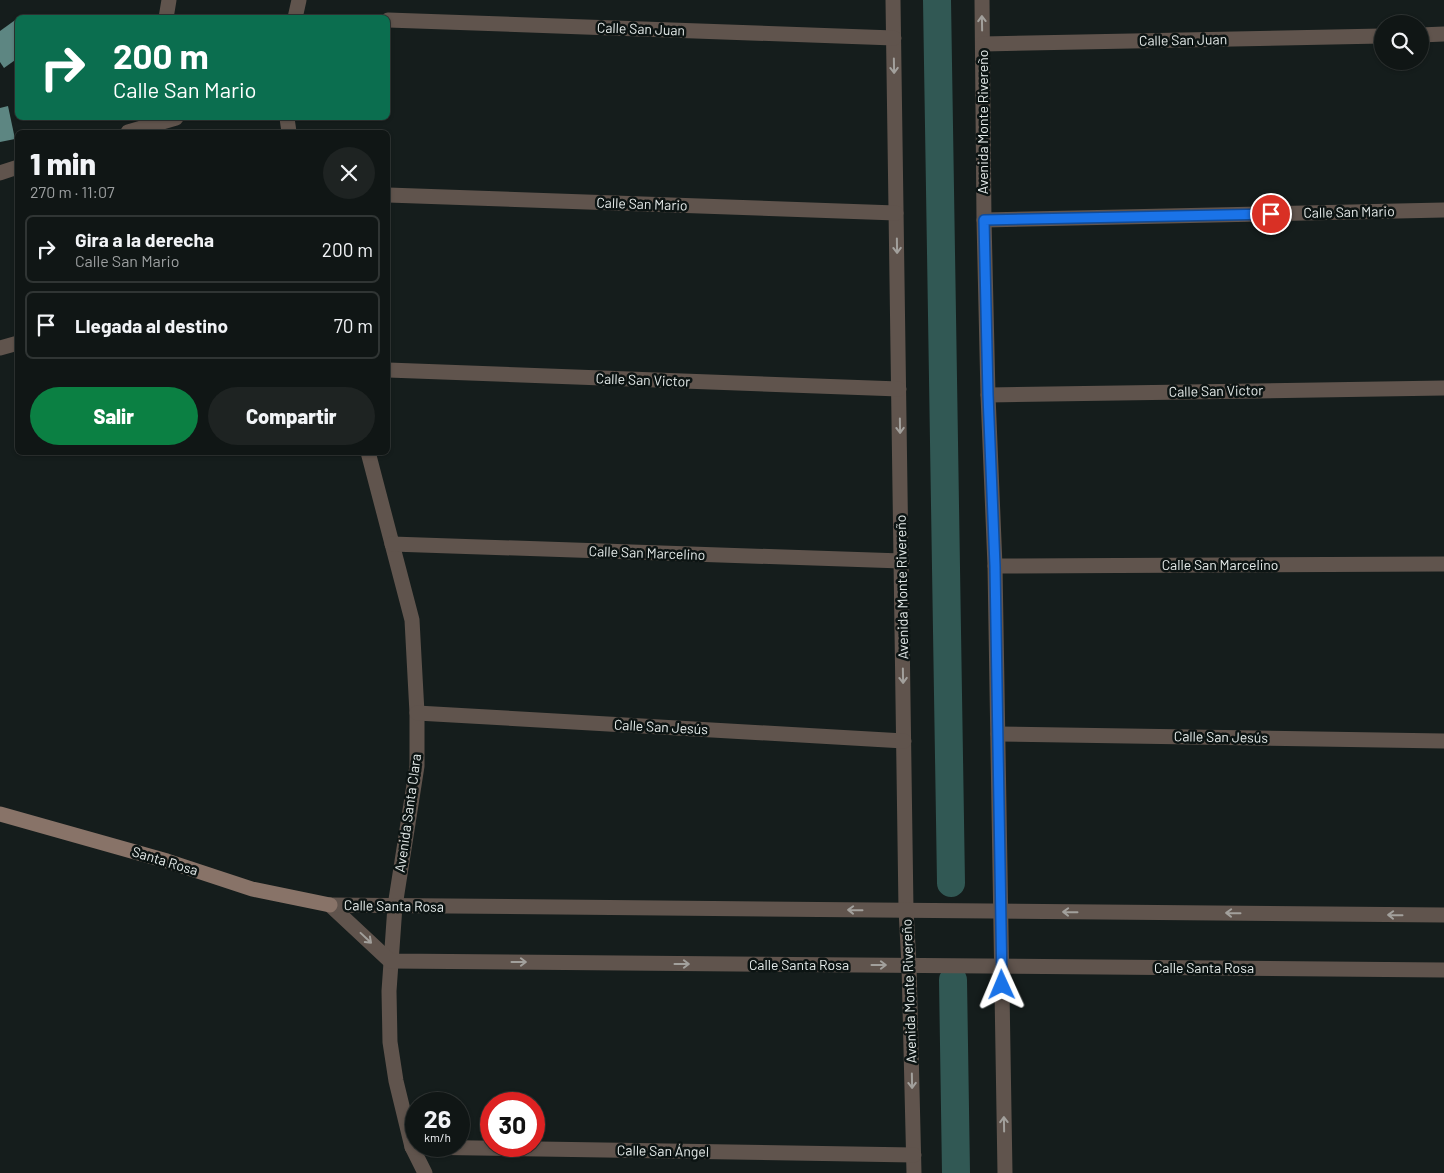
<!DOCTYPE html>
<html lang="es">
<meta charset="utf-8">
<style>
body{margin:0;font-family:Barlow,sans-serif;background:#1e2322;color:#f1f3f6;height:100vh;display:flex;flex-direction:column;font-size:19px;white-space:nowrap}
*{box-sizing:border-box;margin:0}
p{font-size:16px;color:#9c9fa0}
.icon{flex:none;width:28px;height:28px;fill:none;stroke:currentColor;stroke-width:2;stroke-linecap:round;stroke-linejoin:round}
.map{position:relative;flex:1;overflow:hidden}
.drawer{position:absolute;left:15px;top:130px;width:375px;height:325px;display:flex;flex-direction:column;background:#101615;border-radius:8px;box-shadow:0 1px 4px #0004,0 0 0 1px #303534}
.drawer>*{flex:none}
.banner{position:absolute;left:15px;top:15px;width:375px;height:105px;border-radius:8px;box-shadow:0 1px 4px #0004,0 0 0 1px #303534;background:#0b6e4f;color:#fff;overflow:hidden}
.fabs{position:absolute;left:1374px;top:15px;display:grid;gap:10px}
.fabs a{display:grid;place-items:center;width:55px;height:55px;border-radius:50%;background:#101615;box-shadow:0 1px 4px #0004,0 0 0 1px #303534;font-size:25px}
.speed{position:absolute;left:405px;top:1092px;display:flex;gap:10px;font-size:25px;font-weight:700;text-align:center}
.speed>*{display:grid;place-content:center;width:65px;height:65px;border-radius:50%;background:#101615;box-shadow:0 1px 4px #0004,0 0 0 1px #303534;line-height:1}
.speed small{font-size:12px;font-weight:400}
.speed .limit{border:8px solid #d22;background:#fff;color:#111}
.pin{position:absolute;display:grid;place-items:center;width:42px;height:42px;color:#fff;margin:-21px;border:2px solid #fff;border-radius:50%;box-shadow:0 1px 5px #0007}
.me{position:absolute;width:55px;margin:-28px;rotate:359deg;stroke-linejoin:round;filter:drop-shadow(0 0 4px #0008)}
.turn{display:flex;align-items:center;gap:18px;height:105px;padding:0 15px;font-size:22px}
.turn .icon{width:65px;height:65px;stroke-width:2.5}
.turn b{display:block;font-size:35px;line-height:42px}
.round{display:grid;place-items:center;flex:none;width:52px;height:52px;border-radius:26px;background:#1e2322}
.overview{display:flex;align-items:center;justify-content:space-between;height:85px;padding:0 15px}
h1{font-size:30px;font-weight:800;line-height:38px}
.button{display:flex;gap:10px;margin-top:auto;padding:10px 15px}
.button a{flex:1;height:58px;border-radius:30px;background:#0b8043;color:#fff;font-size:20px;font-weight:800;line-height:58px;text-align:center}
.button a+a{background:#1e2322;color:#f1f3f6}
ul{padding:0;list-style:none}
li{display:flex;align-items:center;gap:15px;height:68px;margin:0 10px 8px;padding:0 5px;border:2px solid #303534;border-radius:8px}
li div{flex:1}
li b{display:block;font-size:19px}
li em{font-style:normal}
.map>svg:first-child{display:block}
</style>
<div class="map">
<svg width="1444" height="1173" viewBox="0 0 1444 1173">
<rect width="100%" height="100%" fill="#151d1c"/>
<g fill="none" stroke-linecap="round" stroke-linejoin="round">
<g stroke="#315854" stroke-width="28">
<path d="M937 0 951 883"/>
<path d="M953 980 956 1173"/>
</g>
</g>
<g fill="#5d8682">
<path d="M18 18V58L4 68 0 62V31Z"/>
<path d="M8 106 15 139 0 142V108Z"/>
</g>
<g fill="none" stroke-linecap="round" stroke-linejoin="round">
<g stroke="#60544d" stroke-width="15">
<path d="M893 0 906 910 909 965 914 1173"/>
<path d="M982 0 984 220 988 395 995 566 1005 1173"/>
<path d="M166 18 169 0"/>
<path d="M295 18 299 0"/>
<path d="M388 20 894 38"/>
<path d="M1420 35 1444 34"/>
<path d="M983 44 1382 36"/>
<path d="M287 118 289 132"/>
<path d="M128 132 176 118"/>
<path d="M0 173 18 167"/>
<path d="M388 195 896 213"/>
<path d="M984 220 1444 210"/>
<path d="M0 348 18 343"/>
<path d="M388 370 899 389"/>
<path d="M988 395 1444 388"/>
<path d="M368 452 412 620 417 713V766L395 906 389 991 390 1042 396 1081 412 1147 425 1173"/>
<path d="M392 544 902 561"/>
<path d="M995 566 1444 564"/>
<path d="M417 713 904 741"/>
<path d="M998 734 1444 741"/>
<path d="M330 905 390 961 1444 970"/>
<path d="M330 905 1444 915"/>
<path d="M412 1147 914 1155"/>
</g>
<path stroke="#887368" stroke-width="15" d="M0 814 167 861 252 889 330 905"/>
</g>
<defs><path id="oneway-shaft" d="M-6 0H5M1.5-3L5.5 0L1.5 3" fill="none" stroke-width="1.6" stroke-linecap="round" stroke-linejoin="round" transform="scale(1.25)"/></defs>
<g stroke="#a2a09c">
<use href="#oneway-shaft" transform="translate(982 23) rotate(-91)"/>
<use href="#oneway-shaft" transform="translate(894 66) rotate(89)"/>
<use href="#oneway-shaft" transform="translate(897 246) rotate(89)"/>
<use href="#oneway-shaft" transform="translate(900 426) rotate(89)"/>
<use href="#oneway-shaft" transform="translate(903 676) rotate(89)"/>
<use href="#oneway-shaft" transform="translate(855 910) rotate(-179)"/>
<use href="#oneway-shaft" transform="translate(1070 912) rotate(-179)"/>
<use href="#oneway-shaft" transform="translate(1233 913) rotate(-179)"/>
<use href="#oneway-shaft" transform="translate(1395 915) rotate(-179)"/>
<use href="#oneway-shaft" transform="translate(366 938) rotate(43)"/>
<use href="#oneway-shaft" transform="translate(519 962)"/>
<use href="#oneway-shaft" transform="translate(682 964)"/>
<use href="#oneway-shaft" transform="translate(879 965)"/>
<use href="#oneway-shaft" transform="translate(912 1081) rotate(89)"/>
<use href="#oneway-shaft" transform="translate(1004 1124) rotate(-91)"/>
</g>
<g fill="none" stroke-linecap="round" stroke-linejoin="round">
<g stroke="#114b97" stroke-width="12">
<path id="route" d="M1002 985 995 566 988 395 984 220 1271 214"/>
</g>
<use href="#route" stroke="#1a73e8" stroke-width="9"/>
</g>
<g text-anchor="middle" stroke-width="5" stroke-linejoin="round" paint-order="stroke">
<g font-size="14" fill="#e5ebea" stroke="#0c1413">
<text transform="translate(641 29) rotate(2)" y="5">Calle San Juan</text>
<text transform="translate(1183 40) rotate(-1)" y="5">Calle San Juan</text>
<text transform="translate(983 122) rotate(-90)" y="5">Avenida Monte Rivereño</text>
<text transform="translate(642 204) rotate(2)" y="5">Calle San Mario</text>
<text transform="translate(1349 212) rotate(-1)" y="5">Calle San Mario</text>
<text transform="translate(643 380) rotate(2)" y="5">Calle San Victor</text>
<text transform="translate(1216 391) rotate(-1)" y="5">Calle San Victor</text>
<text transform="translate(647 553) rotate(2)" y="5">Calle San Marcelino</text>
<text x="1220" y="570">Calle San Marcelino</text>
<text transform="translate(902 587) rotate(-91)" y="5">Avenida Monte Rivereño</text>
<text transform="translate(661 727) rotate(3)" y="5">Calle San Jesús</text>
<text transform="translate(1221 737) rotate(1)" y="5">Calle San Jesús</text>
<text transform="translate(408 813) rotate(-82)" y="5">Avenida Santa Clara</text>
<text transform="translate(165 861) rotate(17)" y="5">Santa Rosa</text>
<text transform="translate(394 906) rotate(1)" y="5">Calle Santa Rosa</text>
<text x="799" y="970">Calle Santa Rosa</text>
<text x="1204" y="973">Calle Santa Rosa</text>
<text transform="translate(909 991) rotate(-92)" y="5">Avenida Monte Rivereño</text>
<text transform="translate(663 1151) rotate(1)" y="5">Calle San Ángel</text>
</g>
</g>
</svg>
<div class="fabs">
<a><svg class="icon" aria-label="search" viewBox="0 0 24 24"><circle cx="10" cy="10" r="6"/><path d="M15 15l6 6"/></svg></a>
</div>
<div class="speed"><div>26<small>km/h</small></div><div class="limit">30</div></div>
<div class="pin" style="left:1271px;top:214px;background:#d93025"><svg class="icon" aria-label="arrive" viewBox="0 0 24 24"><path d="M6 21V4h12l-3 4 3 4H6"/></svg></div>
<svg class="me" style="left:1002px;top:985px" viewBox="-20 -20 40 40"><path d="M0-17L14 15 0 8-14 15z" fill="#1a73e8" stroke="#fff" stroke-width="4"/></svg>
<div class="banner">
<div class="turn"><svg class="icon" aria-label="right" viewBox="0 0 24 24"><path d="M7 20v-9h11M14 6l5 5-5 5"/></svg><div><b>200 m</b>Calle San Mario</div></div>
</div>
<section class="drawer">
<div class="overview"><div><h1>1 min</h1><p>270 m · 11:07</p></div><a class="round"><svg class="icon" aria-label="close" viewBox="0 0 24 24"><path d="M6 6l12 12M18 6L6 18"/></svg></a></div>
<ul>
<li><svg class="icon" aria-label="right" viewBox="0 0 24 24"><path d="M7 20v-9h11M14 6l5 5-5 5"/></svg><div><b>Gira a la derecha</b><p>Calle San Mario</p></div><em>200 m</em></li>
<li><svg class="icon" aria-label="arrive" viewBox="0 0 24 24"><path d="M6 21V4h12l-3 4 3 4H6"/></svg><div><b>Llegada al destino</b></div><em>70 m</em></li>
</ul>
<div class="button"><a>Salir</a><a>Compartir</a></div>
</section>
</div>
